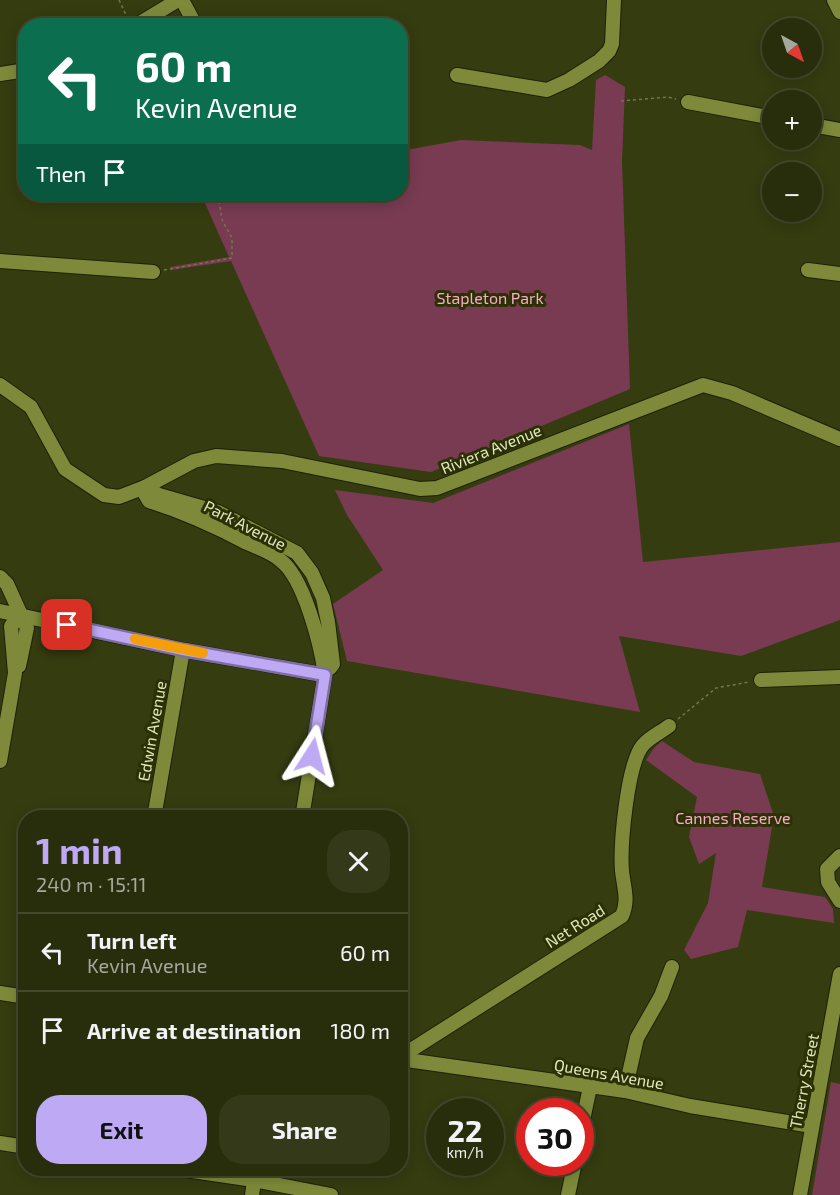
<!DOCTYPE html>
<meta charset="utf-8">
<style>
body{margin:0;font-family:"Exo 2",sans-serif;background:#34391a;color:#f1f3f6;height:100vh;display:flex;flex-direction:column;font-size:22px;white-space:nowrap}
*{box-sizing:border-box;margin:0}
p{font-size:20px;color:#a5a89d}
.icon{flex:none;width:33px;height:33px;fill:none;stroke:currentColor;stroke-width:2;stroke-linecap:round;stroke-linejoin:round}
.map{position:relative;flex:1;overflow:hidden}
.details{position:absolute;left:18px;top:810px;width:390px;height:366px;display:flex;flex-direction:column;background:#282d0c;border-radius:24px;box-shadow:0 3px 15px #0003,0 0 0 2px #44492d}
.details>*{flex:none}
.top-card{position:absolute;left:18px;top:18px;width:390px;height:183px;border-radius:24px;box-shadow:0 3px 15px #0003,0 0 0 2px #44492d;background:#0b6e4f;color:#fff;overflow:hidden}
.needle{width:39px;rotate:140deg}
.fabs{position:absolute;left:762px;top:18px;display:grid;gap:12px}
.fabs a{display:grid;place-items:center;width:60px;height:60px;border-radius:50%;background:#282d0c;box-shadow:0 3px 15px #0003,0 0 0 2px #44492d;font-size:30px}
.speed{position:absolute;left:426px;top:1098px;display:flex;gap:12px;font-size:30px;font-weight:700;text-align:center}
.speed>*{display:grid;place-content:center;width:78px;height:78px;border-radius:50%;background:#282d0c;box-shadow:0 3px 15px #0003,0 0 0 2px #44492d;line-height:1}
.speed small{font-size:15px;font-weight:400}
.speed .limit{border:9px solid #d22;background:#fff;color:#111}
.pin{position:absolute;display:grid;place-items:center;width:51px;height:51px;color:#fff;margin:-26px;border-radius:12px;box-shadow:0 3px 9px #0006}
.me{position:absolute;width:66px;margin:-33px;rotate:9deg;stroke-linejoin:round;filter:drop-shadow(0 0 4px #0008)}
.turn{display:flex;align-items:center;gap:21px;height:126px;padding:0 18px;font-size:27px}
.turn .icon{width:78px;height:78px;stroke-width:2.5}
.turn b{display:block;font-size:42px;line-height:51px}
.then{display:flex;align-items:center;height:57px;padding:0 18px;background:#0003;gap:12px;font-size:22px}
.round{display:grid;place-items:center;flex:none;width:63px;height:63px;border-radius:24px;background:#34391a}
.overview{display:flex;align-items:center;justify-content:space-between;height:102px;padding:0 18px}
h1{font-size:36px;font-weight:700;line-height:45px;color:#bea9f4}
.button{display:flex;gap:12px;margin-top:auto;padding:12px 18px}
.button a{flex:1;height:69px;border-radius:24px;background:#bea9f4;color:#111;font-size:24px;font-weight:700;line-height:69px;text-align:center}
.button a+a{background:#34391a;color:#f1f3f6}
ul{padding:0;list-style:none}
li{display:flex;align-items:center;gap:18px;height:78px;padding:0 18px;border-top:2px solid #44492d}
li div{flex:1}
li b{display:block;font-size:22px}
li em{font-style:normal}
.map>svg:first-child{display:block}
</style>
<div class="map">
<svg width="840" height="1195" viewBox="0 0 840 1195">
<rect width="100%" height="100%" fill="#353c10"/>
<g fill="#783b52">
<path d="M605 75 625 87 622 161 630 389 431 472 319 456 231 261 171 270 170 267 229 257 201 194H400L401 151 461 140 580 145 592 150 596 80Z"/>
<path d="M629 424 643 562 840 542V620L741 656 619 636 640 712 347 661 333 604 383 570 347 515 335 490 433 503Z"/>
<path d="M662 741 694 762 760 774 774 816 762 887 825 897 833 909 834 923 747 910 738 947 691 959 684 950 708 903 716 853 699 864 689 837 697 797 646 760 654 748Z"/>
<path d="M831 1082 840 1084V1195H812Z"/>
</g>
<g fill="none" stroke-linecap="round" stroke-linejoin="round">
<g stroke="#1d2108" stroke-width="16">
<g id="minor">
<path d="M182 0 196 26"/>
<path d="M834 0 840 12"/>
<path d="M135 26 178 0"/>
<path d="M0 74 26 70"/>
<path d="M457 75 547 90 569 80 599 61 609 51 612 44 614 0"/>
<path d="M688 102 772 118"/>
<path d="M812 125 840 130"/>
<path d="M0 261 153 272"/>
<path d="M808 270 840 274"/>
<path d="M0 385 31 407 65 469 104 495 119 497 145 487 194 461 216 456 282 461 420 489 437 488 703 385 732 393 840 439"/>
<path d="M145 487V494L149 501C184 512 215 526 247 543 258 548 271 552 280 560 304 577 321 646 325 675L302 818"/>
<path d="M145 487 159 495 218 512 297 553 312 573 323 598 328 622 333 664 330 668"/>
<path d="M0 577 7 584 27 628 19 666"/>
<path d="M0 611 183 650 325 675"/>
<path d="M761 680 840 677"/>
<path d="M0 761 15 673 11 626 21 615"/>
<path d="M154 818 183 650"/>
<path d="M840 856 827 869 828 882 840 901"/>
<path d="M0 993 26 997"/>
<path d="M400 1057 622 916C629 900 624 889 622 871 620 846 627 764 643 745 650 737 661 732 669 726"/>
<path d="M400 1059 625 1091 690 1106 812 1126"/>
<path d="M625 1091 637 1038 661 996 672 967"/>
<path d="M580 1134 590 1087"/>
<path d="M0 1143 26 1147"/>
<path d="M172 1168 254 1180 331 1195"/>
<path d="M252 1195 256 1168"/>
<path d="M568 1195 575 1162"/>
<path d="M800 1195 840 974"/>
</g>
</g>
<g stroke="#71784d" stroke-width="1.5" stroke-dasharray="3 3" stroke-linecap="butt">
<path d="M119 0 127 17"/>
<path d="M621 101 668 97 676 99"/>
<path d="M164 270 232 258V238L222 220 218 194"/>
<path d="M678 719 716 688 749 682"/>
</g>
<use href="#minor" stroke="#7e8a3a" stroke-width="14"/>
</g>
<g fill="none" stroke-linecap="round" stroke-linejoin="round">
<g stroke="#7c6e9f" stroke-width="15">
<path id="route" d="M67 625 183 650 325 675 312 756"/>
</g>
<use href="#route" stroke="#bea9f4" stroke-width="10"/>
<path stroke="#f59e0b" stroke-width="10" d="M135 639 203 653"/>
</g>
<g text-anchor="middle" stroke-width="6" stroke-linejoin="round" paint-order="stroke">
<g font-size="16" fill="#faaac6" stroke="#2b3104">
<text x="490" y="304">Stapleton Park</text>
<text x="733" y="824">Cannes Reserve</text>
</g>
<g font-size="16" fill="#dfe7bf" stroke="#2b3104">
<text transform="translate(491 449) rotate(-22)" y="6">Riviera Avenue</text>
<text transform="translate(245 525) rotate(27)" y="6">Park Avenue</text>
<text transform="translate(152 731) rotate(-80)" y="6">Edwin Avenue</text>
<text transform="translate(575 926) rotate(-32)" y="6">Net Road</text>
<text transform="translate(609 1074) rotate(10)" y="6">Queens Avenue</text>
<text transform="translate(804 1081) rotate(-79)" y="6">Therry Street</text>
</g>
</g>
</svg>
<div class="fabs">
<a><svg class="needle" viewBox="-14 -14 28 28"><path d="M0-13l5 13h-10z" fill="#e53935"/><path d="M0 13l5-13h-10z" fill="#a5a89d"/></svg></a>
<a>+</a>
<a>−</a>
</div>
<div class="speed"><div>22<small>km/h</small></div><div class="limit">30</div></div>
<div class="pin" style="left:67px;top:625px;background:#d93025"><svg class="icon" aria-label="arrive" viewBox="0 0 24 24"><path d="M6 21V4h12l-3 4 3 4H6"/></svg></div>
<svg class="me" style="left:312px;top:756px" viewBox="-20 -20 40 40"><path d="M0-17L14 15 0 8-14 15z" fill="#bea9f4" stroke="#fff" stroke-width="4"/></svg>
<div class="top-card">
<div class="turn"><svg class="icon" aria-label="left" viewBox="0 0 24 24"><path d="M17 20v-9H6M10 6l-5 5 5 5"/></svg><div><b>60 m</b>Kevin Avenue</div></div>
<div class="then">Then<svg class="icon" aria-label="arrive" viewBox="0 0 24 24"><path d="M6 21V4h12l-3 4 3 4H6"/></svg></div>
</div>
<section class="details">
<div class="overview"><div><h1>1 min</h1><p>240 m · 15:11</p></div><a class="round"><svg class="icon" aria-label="close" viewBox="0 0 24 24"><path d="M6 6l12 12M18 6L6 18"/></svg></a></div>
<ul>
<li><svg class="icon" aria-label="left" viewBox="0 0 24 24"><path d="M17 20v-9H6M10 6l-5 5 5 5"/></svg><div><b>Turn left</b><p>Kevin Avenue</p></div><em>60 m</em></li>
<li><svg class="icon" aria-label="arrive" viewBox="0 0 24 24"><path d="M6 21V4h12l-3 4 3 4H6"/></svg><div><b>Arrive at destination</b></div><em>180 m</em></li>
</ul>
<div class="button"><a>Exit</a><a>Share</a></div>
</section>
</div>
